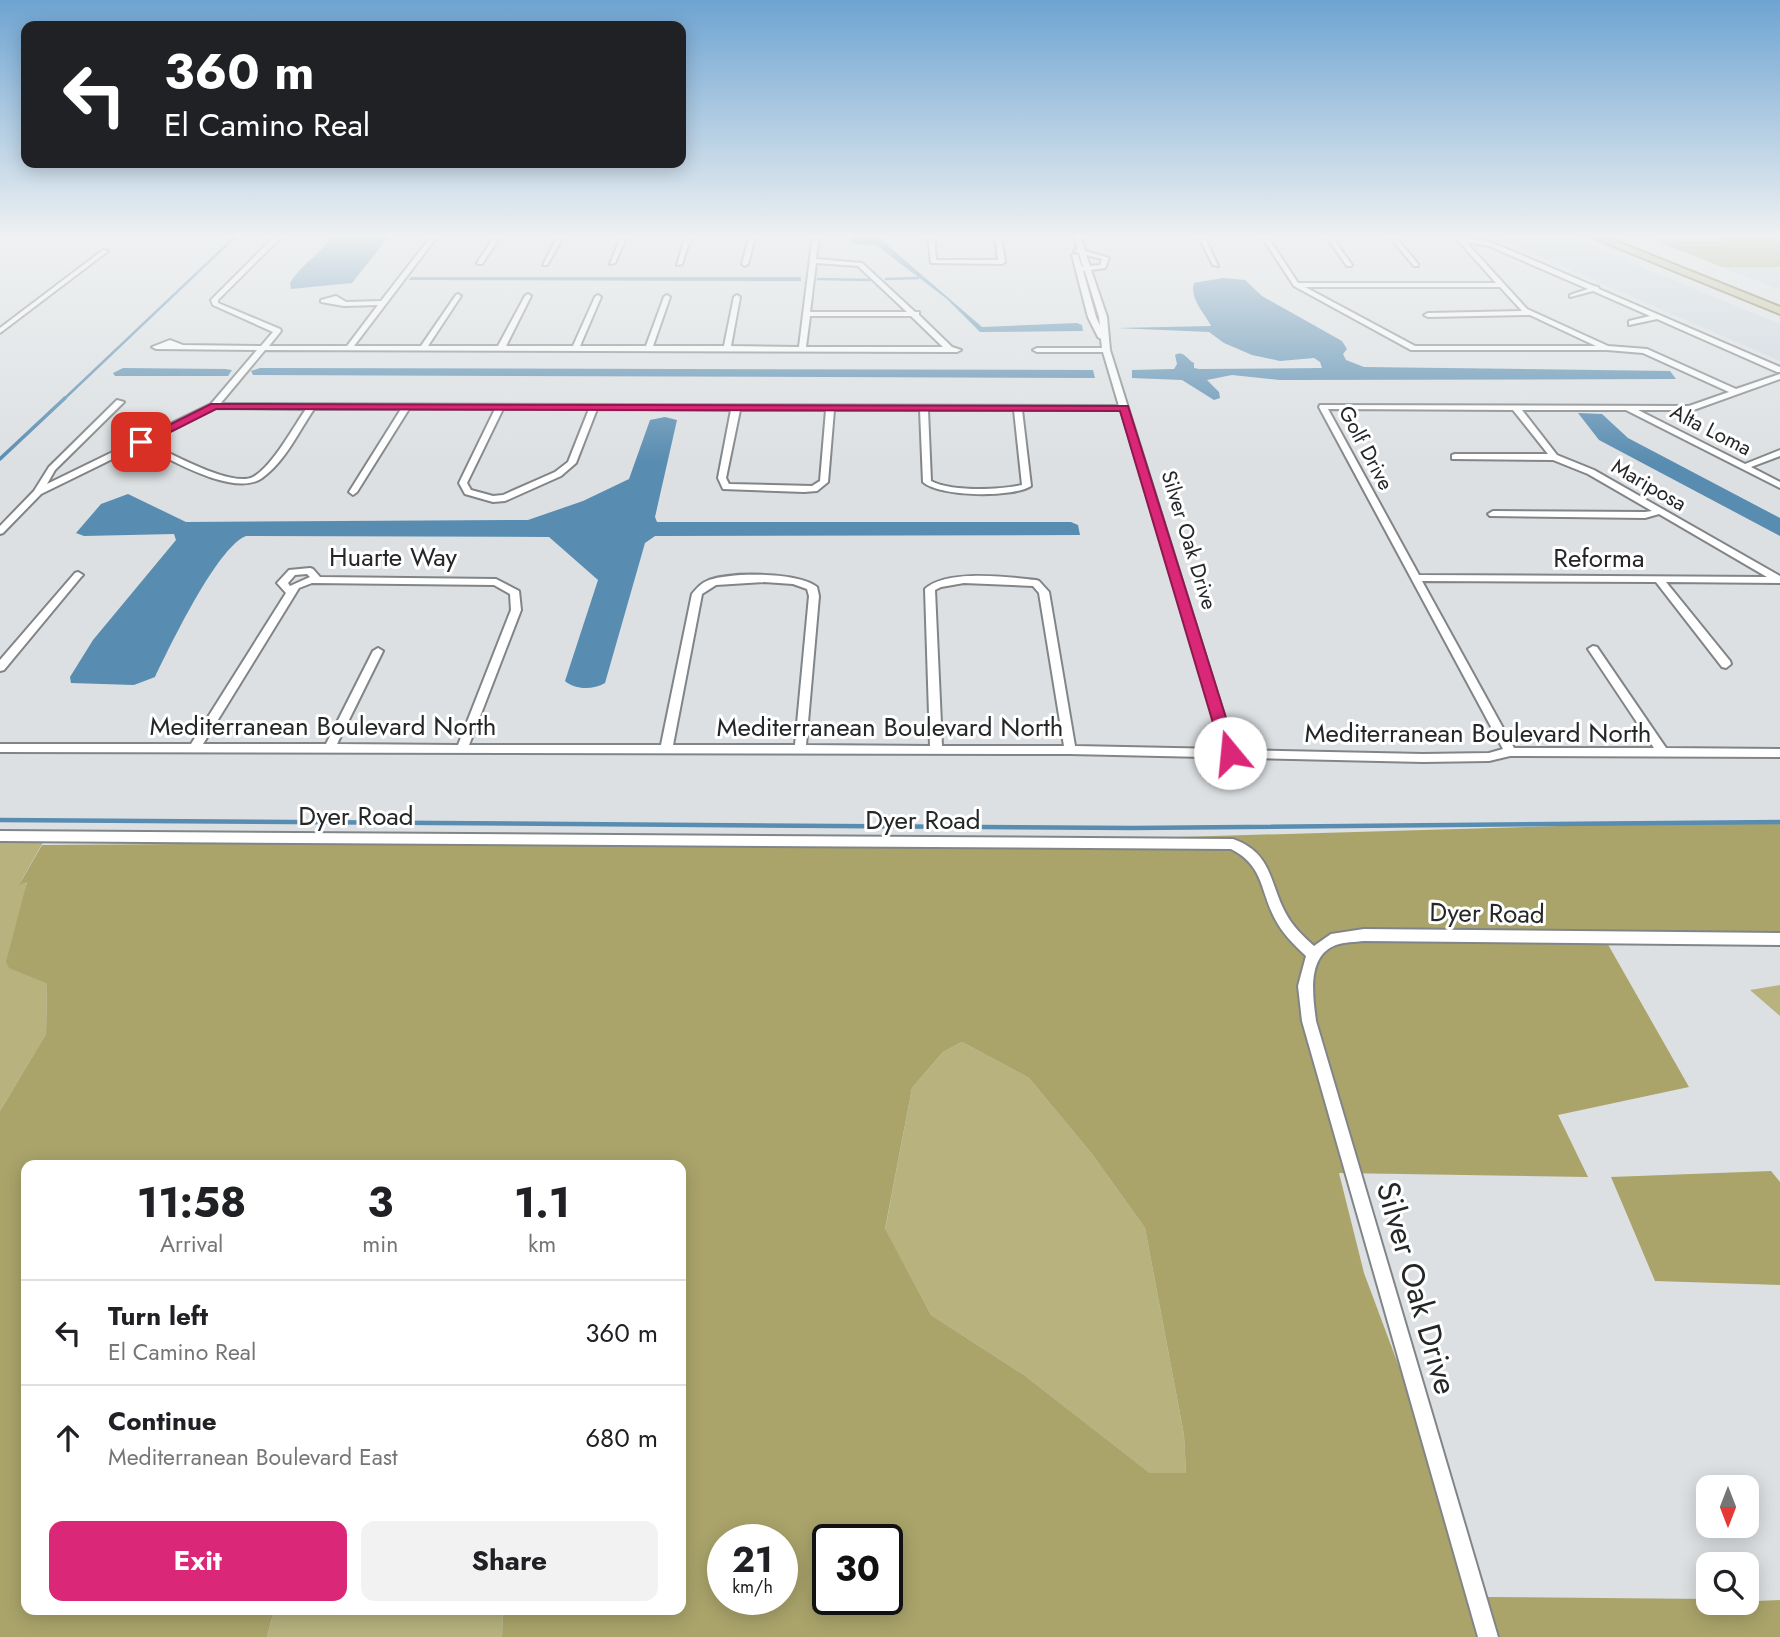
<!DOCTYPE html>
<style>
body{margin:0;font-family:Jost,sans-serif;background:#f2f2f2;color:#202124;height:100vh;display:flex;flex-direction:column;font-size:26px;white-space:nowrap}
*{box-sizing:border-box;margin:0}
p{font-size:23px;color:#757577}
.icon{flex:none;width:38px;height:38px;fill:none;stroke:currentColor;stroke-width:2;stroke-linecap:round;stroke-linejoin:round}
.map{position:relative;flex:1;overflow:hidden}
.sheet{position:absolute;left:21px;top:1160px;width:665px;height:455px;display:flex;flex-direction:column;background:#fff;border-radius:14px;box-shadow:0 4px 18px #0003}
.sheet>*{flex:none}
.top-card{position:absolute;left:21px;top:21px;width:665px;height:147px;border-radius:14px;box-shadow:0 4px 18px #0003;background:#202124;color:#fff;overflow:hidden}
.needle{width:46px;rotate:180deg}
.tools{position:absolute;left:1696px;top:1475px;display:grid;gap:14px}
.tools a{display:grid;place-items:center;width:63px;height:63px;border-radius:14px;background:#fff;box-shadow:0 4px 18px #0003;font-size:35px}
.speed{position:absolute;left:707px;top:1524px;display:flex;gap:14px;font-size:35px;font-weight:700;text-align:center}
.speed>*{display:grid;place-content:center;width:91px;height:91px;border-radius:50%;background:#fff;box-shadow:0 4px 18px #0003;line-height:1}
.speed small{font-size:18px;font-weight:400}
.speed .limit{border:4px solid #111;border-radius:10px;background:#fff;color:#111}
.pin{position:absolute;display:grid;place-items:center;width:60px;height:60px;color:#fff;margin:-30px;border-radius:14px;box-shadow:0 4px 10px #0006}
.me{position:absolute;width:77px;margin:-38px;rotate:343deg;stroke-linejoin:round;filter:drop-shadow(0 0 5px #0008)}
.turn{display:flex;align-items:center;gap:24px;height:147px;padding:0 28px;font-size:32px}
.turn .icon{width:91px;height:91px;stroke-width:2.5}
.turn b{display:block;font-size:49px;line-height:60px}
.eta{display:flex;justify-content:space-evenly;align-items:center;height:119px;text-align:center}
.eta b{font-size:42px;font-weight:700;line-height:49px}
.button{display:flex;gap:14px;margin-top:auto;padding:14px 28px}
.button a{flex:1;height:80px;border-radius:14px;background:#db2777;color:#fff;font-size:28px;font-weight:700;line-height:80px;text-align:center}
.button a+a{background:#f2f2f2;color:#202124}
ul{padding:0;list-style:none}
li{display:flex;align-items:center;gap:21px;height:105px;padding:0 28px;border-top:2px solid #e0e0e0}
li div{flex:1}
li b{display:block;font-size:26px}
li em{font-style:normal}
.map>svg:first-child{display:block}
</style>
<div class="map">
<svg width="1780" height="1637" viewBox="0 0 1780 1637">
<rect width="100%" height="100%" fill="#dce0e2"/>
<g fill="#cbd5dd">
<path d="M1478 234H1561L1780 324V361L1502 240Z"/>
<path d="M1639 234H1716L1726 241H1656Z"/>
<path d="M1722 267H1780V290Z"/>
</g>
<g fill="#b7b27e">
<path d="M0 837H46L20 883 27 881 10 968 47 984 46 1034 0 1111Z"/>
<path d="M1780 985V1016L1750 990Z"/>
<path d="M962 1042 1029 1078 1092 1154 1145 1228 1184 1435 1186 1473H1150L1024 1375 931 1315 885 1230 912 1088 943 1052Z"/>
<path d="M274 1610H503L502 1637H267Z"/>
</g>
<g fill="#aaa46b" fill-rule="evenodd">
<path d="M1716 234H1780V267H1722L1656 241H1725Z"/>
<path d="M1702 822H1780V940L1606 941 1689 1087 1558 1115 1588 1177 1339 1173 1364 1273 1485 1597 1708 1599V1603L1780 1600V1637H502L503 1610H681V1166H26V1610H274L267 1637H0V1111L46 1034 47 984 9 968 6 962 27 882 19 885 42 845 1180 837ZM962 1042 1029 1078 1092 1154 1145 1228 1184 1435 1186 1473H1150L1024 1375 931 1315 885 1229 912 1088 943 1052ZM723 1540H782V1600H723ZM828 1540H887V1600H828Z"/>
<path d="M1771 1171 1780 1182V1285L1655 1281 1611 1177Z"/>
</g>
<g fill="#588cb0">
<path d="M853 234 878 237 982 327 1077 323 1082 325 1083 331 980 332 947 299 876 245 852 244Z"/>
<path d="M346 235H390L352 283 291 289 290 283C302 263 321 254 331 237Z"/>
<path d="M411 277H801V281L409 280Z"/>
<path d="M1223 278 1245 280 1262 296 1342 341 1347 349 1343 354 1346 360 1364 367 1670 371 1676 379 1280 380 1232 375 1207 380 1219 392 1220 398 1214 400 1182 380 1132 378V370L1174 369 1177 364 1175 355C1184 350 1186 359 1194 363V368L1199 369 1322 368 1320 362 1314 358 1280 361 1252 355 1224 343 1209 332 1117 328 1211 326C1205 313 1189 299 1194 283Z"/>
<path d="M123 368 225 369 232 370 228 376H115L113 373Z"/>
<path d="M260 368 1093 370 1095 378 253 375 251 371Z"/>
<path d="M1578 413 1602 414 1628 438 1780 518V536L1599 440Z"/>
<path d="M665 417 677 420 655 517 657 522H1071L1078 525 1080 535 655 536 645 543 605 683C593 690 575 690 565 681L598 580 549 537 246 536C217 547 169 648 155 677L134 685 71 683 70 677 93 640 176 540 174 534 84 536 76 533 101 504 128 494 186 522 528 520 583 501 629 479 650 420Z"/>
</g>
<g fill="none" stroke-linecap="round" stroke-linejoin="round">
<g stroke="#588cb0" stroke-width="2.5">
<path d="M818 279 872 280"/>
<path d="M886 279 918 278"/>
<path d="M63 400 238 234"/>
</g>
<path stroke="#588cb0" stroke-width="3.5" d="M0 459 65 398"/>
<path stroke="#588cb0" stroke-width="4.5" d="M0 820 1133 828 1780 822"/>
<g stroke="#818587" stroke-width="4">
<g id="minor">
<path d="M277 234H284L218 300V303L280 329 281 331 269 346H347L378 305 344 306 321 302V300L336 296 346 302 381 301 433 234H439L354 346H421L456 295 458 294 461 296 428 346H498L525 296 528 294 531 296 506 346H573L595 297 598 295 601 297 580 346H646L664 297 667 295 670 297 653 346H724L734 297 737 295 740 297 731 346 799 347 813 234H819L816 259 862 263 915 312H919V315L952 347 961 350 957 352 265 350 220 404 1119 406 1103 352H1037L1033 350 1037 348H1102L1101 339 1098 337 1088 317 1072 255 1077 254 1082 267H1083L1079 253 1074 251 1078 249 1073 234H1079L1085 251 1109 258 1105 268 1091 270 1107 317 1110 350 1235 750 1423 754 1489 753 1503 749 1319 407 1320 405 1689 406 1729 392 1643 353 1607 350H1411L1294 286 1260 234H1266L1298 283H1496L1455 237 1460 236 1459 234H1466L1467 238 1493 243 1594 286 1598 287 1599 289 1780 367V372H1777L1657 319 1629 325V321L1650 316 1593 291 1570 297V295L1588 289 1489 246 1466 242 1527 309 1608 346 1647 349 1736 389 1780 374V379L1685 413H1679L1678 410H1638L1745 464 1780 450V456L1751 467 1780 482V488L1626 410H1522L1557 455 1594 470 1780 576V583L1666 582 1730 661 1731 664 1726 668 1722 667 1656 582 1422 581 1514 748H1654L1588 649 1593 646 1597 647 1666 748 1780 749V757L1510 756 1489 761 1423 762 1070 754 0 752V744H191L286 593 277 583 289 570 310 568 313 569 320 577 496 579 519 591 521 610 469 745H661L692 594C697 588 701 583 709 580 732 572 798 572 817 587L819 596 806 745 930 746 925 589C947 569 1008 577 1036 580L1039 581 1049 592 1075 746 1223 749 1121 410H1022L1031 486C1012 498 940 497 923 482L920 410H834L828 482 817 491 804 492 723 489 718 478 731 410 597 409 576 463 561 476 505 501 493 502 465 494 459 483 495 409H409L357 492 353 495 349 492 401 409H314C299 431 285 462 262 478 234 498 168 458 141 445L41 494 3 533 0 534V526L34 491 49 467 117 400 124 402 55 470 47 484 211 404 257 350 156 349 152 347 170 340 183 345 261 346 273 332 213 305 211 300ZM1086 255 1102 259 1100 265 1090 266ZM816 263 858 266 907 312H810ZM1083 271H1085L1099 317 1100 326 1096 317ZM1305 287H1500L1522 311 1428 313 1424 315 1428 317 1530 315 1596 346H1415ZM810 316H911L943 347H806ZM215 408 306 409C294 426 272 467 253 477 232 488 168 452 147 442ZM503 409H589L568 462 555 472 503 495 493 496 471 490 467 483ZM1328 409 1513 410 1548 454H1455L1452 455V459L1553 460 1588 474 1652 511 1645 512 1493 511 1488 514 1490 516 1645 518 1659 514 1767 577 1419 575ZM740 410H826L820 481 812 486 729 484 726 478ZM928 410H1014L1022 485C1000 490 951 492 931 481ZM307 574 310 577 290 586 288 583 295 575ZM764 582 793 584 807 589 809 596 795 745H673L702 594 716 585ZM312 583 494 585 510 594 511 610 458 745 337 744 383 651 378 648 373 651 326 744H203L299 588ZM964 583 1033 586 1039 593 1064 746H942L935 590 941 587Z"/>
<path d="M496 234H502L482 264H478L477 263Z"/>
<path d="M559 234H565L547 265H543Z"/>
<path d="M622 234H628L615 263 610 264Z"/>
<path d="M686 234H692L682 264 677 265Z"/>
<path d="M750 234H756L748 264 745 266 742 264Z"/>
<path d="M928 234H934L936 260H998L995 234H1001L1005 262 1002 264 931 263Z"/>
<path d="M1197 234H1203L1218 266 1213 265Z"/>
<path d="M1324 234H1330L1352 265 1351 266H1347Z"/>
<path d="M1387 234H1393L1418 264V266H1414Z"/>
<path d="M103 250 108 251 0 333V328Z"/>
<path d="M78 572 83 575 81 577 4 670 0 671V660L75 573Z"/>
<path d="M0 831 1233 839C1272 853 1269 881 1285 912 1292 926 1303 936 1314 946L1331 934 1364 929 1780 933V945L1364 941C1355 942 1344 942 1336 945 1306 956 1313 997 1316 1021L1498 1637H1478L1302 1021 1298 986 1306 956C1293 944 1282 933 1274 917 1260 889 1263 865 1231 849L0 841Z"/>
</g>
</g>
<g stroke="#706c3f" stroke-width="4">
<path id="primary" d="M1584 234H1598L1780 307V314Z"/>
</g>
<use href="#minor" fill="#fff" fill-rule="evenodd"/>
<use href="#primary" fill="#c2be94" fill-rule="evenodd"/>
</g>
<linearGradient id="sky" x2="0" y2="1"><stop stop-color="#6ea4d2"/><stop offset="0.51" stop-color="#eff1f2"/><stop offset="1" stop-color="#eff1f2" stop-opacity="0"/></linearGradient>
<rect width="1780" height="463" fill="url(#sky)"/>
<path fill="#db2777" stroke="#8e194d" stroke-width="2" d="M211 404 1128 406 1237 753 1230 758 1222 753 1120 411 216 409 145 445 135 442Z"/>
<g text-anchor="middle" stroke-width="6" stroke-linejoin="round" paint-order="stroke">
<g font-size="21" fill="#252627" stroke="#fff">
<text transform="translate(1711 430) rotate(27)" y="7">Alta Loma</text>
<text transform="translate(1366 448) rotate(62)" y="7">Golf Drive</text>
<text transform="translate(1649 485) rotate(30)" y="7">Mariposa</text>
<text transform="translate(1189 540) rotate(73)" y="7">Silver Oak Drive</text>
</g>
<g font-size="26" fill="#252627" stroke="#fff">
<text x="393" y="566">Huarte Way</text>
<text x="1599" y="567">Reforma</text>
<text x="323" y="735">Mediterranean Boulevard North</text>
<text x="890" y="736">Mediterranean Boulevard North</text>
<text x="1478" y="742">Mediterranean Boulevard North</text>
<text x="356" y="825">Dyer Road</text>
<text x="923" y="829">Dyer Road</text>
<text transform="translate(1487 913) rotate(1)" y="9">Dyer Road</text>
</g>
<g font-size="32" fill="#252627" stroke="#fff">
<text transform="translate(1417 1288) rotate(74)" y="11">Silver Oak Drive</text>
</g>
</g>
</svg>
<div class="tools">
<a><svg class="needle" viewBox="-14 -14 28 28"><path d="M0-13l5 13h-10z" fill="#e53935"/><path d="M0 13l5-13h-10z" fill="#757577"/></svg></a>
<a><svg class="icon" aria-label="search" viewBox="0 0 24 24"><circle cx="10" cy="10" r="6"/><path d="M15 15l6 6"/></svg></a>
</div>
<div class="speed"><div>21<small>km/h</small></div><div class="limit">30</div></div>
<div class="pin" style="left:141px;top:442px;background:#d93025"><svg class="icon" aria-label="arrive" viewBox="0 0 24 24"><path d="M6 21V4h12l-3 4 3 4H6"/></svg></div>
<svg class="me" style="left:1230px;top:753px" viewBox="-20 -20 40 40"><circle r="19" fill="#fff"/><path d="M0-13L10 11 0 6-10 11z" fill="#db2777"/></svg>
<div class="top-card">
<div class="turn"><svg class="icon" aria-label="left" viewBox="0 0 24 24"><path d="M17 20v-9H6M10 6l-5 5 5 5"/></svg><div><b>360 m</b>El Camino Real</div></div>
</div>
<section class="sheet">
<div class="eta">
<div><b>11:58</b><p>Arrival</p></div>
<div><b>3</b><p>min</p></div>
<div><b>1.1</b><p>km</p></div>
</div>
<ul>
<li><svg class="icon" aria-label="left" viewBox="0 0 24 24"><path d="M17 20v-9H6M10 6l-5 5 5 5"/></svg><div><b>Turn left</b><p>El Camino Real</p></div><em>360 m</em></li>
<li><svg class="icon" aria-label="ahead" viewBox="0 0 24 24"><path d="M12 20V5M6 11l6-6 6 6"/></svg><div><b>Continue</b><p>Mediterranean Boulevard East</p></div><em>680 m</em></li>
</ul>
<div class="button"><a>Exit</a><a>Share</a></div>
</section>
</div>
